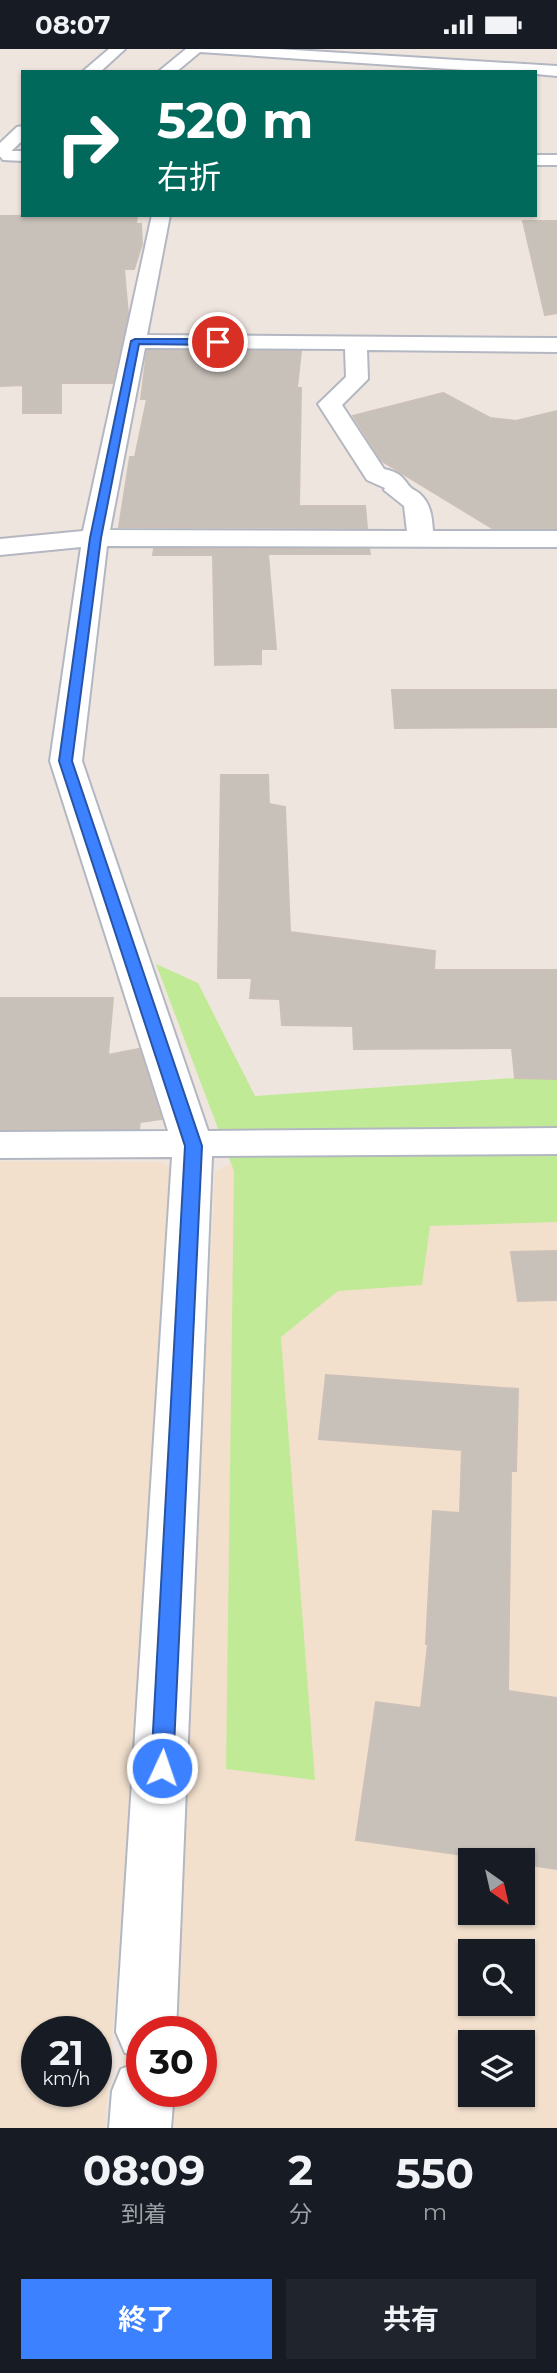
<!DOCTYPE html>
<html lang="ja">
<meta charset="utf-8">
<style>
body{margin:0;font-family:Montserrat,"Noto Sans JP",sans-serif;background:#20242c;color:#f1f3f6;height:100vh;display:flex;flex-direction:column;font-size:26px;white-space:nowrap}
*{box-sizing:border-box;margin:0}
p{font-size:23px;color:#9ea1a6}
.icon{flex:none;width:38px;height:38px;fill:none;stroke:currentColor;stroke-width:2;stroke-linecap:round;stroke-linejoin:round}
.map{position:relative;height:2079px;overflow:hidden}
.drawer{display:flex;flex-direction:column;background:#171b24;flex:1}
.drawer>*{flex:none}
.banner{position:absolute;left:21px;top:21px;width:516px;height:147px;border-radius:0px;box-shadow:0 2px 5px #0004;background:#00695c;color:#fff;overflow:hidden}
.needle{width:46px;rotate:146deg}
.buttons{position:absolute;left:458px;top:1799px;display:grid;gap:14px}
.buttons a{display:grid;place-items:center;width:77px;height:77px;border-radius:0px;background:#171b24;box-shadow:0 2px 5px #0004;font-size:35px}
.speed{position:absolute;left:21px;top:1967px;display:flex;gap:14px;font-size:35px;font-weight:700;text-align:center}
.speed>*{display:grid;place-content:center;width:91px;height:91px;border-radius:50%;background:#171b24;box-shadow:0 2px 5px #0004;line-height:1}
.speed small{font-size:18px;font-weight:400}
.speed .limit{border:10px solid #d22;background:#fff;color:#111}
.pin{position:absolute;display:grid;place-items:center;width:60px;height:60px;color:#fff;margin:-30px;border:4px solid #fff;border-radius:50%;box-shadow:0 2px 7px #0007}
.me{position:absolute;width:77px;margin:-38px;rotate:3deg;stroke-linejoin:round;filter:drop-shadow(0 0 5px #0008)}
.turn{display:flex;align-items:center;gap:24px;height:147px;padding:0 21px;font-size:32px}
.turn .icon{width:91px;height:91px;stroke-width:2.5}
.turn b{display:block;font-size:49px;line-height:60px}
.eta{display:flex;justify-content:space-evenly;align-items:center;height:119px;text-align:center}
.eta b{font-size:42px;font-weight:700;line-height:49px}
.action{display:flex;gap:14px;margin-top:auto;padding:14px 21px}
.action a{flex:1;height:80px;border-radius:0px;background:#3c81ff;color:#fff;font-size:28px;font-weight:700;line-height:80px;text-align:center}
.action a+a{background:#20242c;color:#f1f3f6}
.status{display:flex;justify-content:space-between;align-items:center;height:49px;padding:0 35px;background:#171b24;direction:ltr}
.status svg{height:19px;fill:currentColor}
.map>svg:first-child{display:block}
</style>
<div class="status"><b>08:07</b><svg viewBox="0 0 49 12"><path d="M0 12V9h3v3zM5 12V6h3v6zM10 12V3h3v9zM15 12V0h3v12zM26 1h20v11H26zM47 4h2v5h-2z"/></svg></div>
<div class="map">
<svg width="557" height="2079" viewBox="0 0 557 2079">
<rect width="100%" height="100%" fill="#efe5df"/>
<g fill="#f2e0cd" fill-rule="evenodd">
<path d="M557 1099V2079H168L170 2042H201V1983H172L215 1123 248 1104ZM471 1811H523V1864H471ZM471 1902H523V1955H471ZM471 1993H523V2046H471Z"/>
<path d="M0 1112 162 1113 178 1125 105 2079H0ZM37 1983H96V2042H37Z"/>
</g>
<path fill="#c1ea97" d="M156 915 198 934 255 1047 557 1026V1173L430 1177 422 1236 338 1242 281 1288 315 1731 226 1720 234 1122Z"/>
<g fill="#c8c1ba" stroke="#cbc1b8" stroke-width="2">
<path d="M137 166 136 175H141L142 195 134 220H124L128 265 113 334H61V364H23V336L0 337V167Z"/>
<path d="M523 172H557V264L545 266Z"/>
<path d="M147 302H301L297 339H301L299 457H365L367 479 119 478 130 408H135L147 350H141Z"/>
<path d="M443 344 490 369 516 372 557 362V479H492L382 412 353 367Z"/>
<path d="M154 500H369L370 505H268L276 600H261V615L215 616 213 506H153Z"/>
<path d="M392 641H557V678L395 679Z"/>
<path d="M221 726H268L269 755 285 758 290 883 435 902 434 921H557V1030L515 1029 512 999 354 1000 353 977 282 976 280 950 250 949 252 929H218Z"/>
<path d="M0 949H113L108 1006 139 1000 162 1070 140 1073 139 1080H0Z"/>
<path d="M557 1202V1251L518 1252 511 1203Z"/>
<path d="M326 1326 518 1340 516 1422H511L508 1642 557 1649V1820L523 1815V1811H499L356 1791 376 1653 421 1659 428 1595H426L433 1462 460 1464 462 1401 319 1390Z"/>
</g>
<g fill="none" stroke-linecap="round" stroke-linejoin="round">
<g stroke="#b3b7c2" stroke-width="4">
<g id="street">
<path d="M186 0H278L557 17V27L536 25V23H495L200 3 176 23H158Z"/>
<path d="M9 102H23V112L3 111 0 107Z"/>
<rect x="536" y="106" width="21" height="10"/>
<path d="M152 166H170L147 286 557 289V303L367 301 368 330 342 356 384 420C401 424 402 428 410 438 413 441 417 442 420 445 431 455 432 468 433 482H557V498L107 497 82 712 208 1082 557 1079V1105L212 1107 176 1983H142V2011L125 2004 116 1983 172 1108 0 1109V1083L168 1082 50 712 81 498 0 506V490L83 482ZM145 299 345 300 346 328 318 355 367 431 385 439 384 441 404 457 407 482 110 481Z"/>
<path d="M142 2012V2042H174L171 2079H109L112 2042 121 2020Z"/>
</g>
</g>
<g stroke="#b3b7c2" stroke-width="4">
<g id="secondary">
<path d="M109 0H125L100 23H82Z"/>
<path d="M23 77V91L6 107 0 108V94L17 78Z"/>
</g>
</g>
<use href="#street" fill="#fff" fill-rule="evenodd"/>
<use href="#secondary" fill="#fff" fill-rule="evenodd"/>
</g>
<path fill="#3c81ff" stroke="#2754a6" stroke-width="2" d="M135 290H218L223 293 218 296 139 295 101 489 72 712 202 1097 173 1719 170 1726 162 1729 154 1726 151 1719 185 1097 59 712 90 489 131 292Z"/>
</svg>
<div class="buttons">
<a><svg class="needle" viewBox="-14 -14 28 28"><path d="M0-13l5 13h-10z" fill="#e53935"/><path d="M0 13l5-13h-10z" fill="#9ea1a6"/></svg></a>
<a><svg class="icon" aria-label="search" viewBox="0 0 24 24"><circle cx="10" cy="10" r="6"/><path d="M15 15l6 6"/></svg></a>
<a><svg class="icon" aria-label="layers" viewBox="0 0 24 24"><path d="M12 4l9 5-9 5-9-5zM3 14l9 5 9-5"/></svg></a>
</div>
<div class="speed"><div>21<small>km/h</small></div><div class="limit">30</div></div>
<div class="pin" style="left:218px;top:293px;background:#d93025"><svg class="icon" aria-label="arrive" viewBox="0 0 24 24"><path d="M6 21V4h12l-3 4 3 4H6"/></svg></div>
<svg class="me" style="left:162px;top:1719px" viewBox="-20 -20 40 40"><circle r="17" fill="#3c81ff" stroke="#fff" stroke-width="3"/><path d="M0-11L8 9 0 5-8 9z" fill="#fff"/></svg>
<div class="banner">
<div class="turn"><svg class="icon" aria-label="right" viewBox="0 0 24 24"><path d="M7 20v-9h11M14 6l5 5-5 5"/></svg><div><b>520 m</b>右折</div></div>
</div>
</div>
<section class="drawer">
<div class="eta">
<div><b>08:09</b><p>到着</p></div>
<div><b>2</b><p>分</p></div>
<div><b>550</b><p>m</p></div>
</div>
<div class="action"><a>終了</a><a>共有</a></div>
</section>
